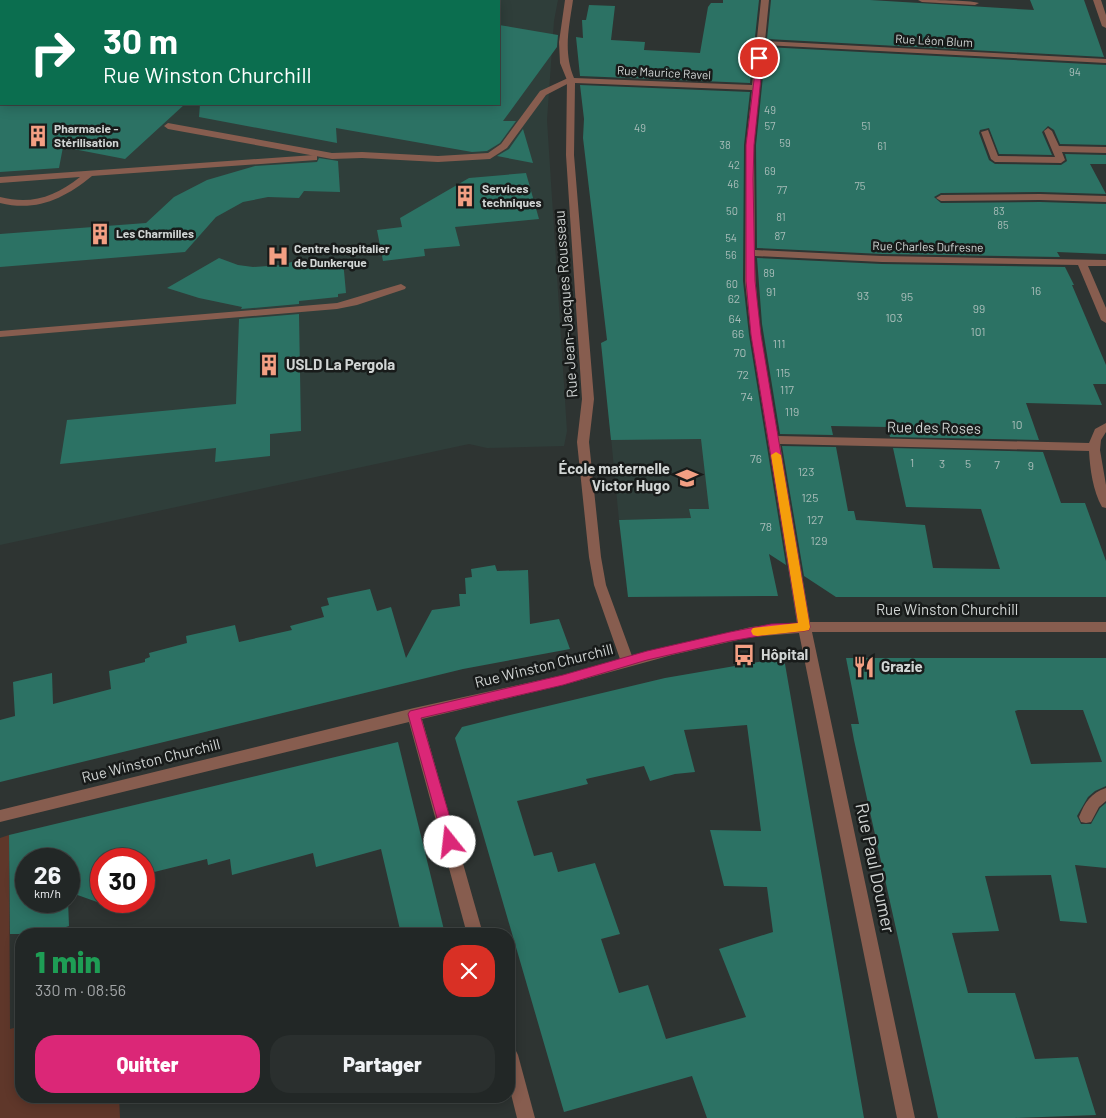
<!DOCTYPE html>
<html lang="fr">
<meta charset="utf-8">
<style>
body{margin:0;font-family:Barlow,sans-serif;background:#2a2f2e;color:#f1f3f6;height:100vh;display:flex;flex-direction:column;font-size:19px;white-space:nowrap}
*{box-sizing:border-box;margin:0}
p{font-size:16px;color:#a2a5a7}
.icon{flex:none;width:28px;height:28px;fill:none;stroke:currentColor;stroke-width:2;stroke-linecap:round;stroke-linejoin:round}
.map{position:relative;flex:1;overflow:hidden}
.drawer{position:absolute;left:15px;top:928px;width:500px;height:175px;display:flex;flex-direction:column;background:#222726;border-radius:20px;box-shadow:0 2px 12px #0003,0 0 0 1px #3f4443}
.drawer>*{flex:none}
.hud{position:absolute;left:0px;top:0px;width:500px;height:105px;box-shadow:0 2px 12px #0003,0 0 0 1px #3f4443;background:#0b6e4f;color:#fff;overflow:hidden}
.speed{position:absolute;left:15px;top:848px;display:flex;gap:10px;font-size:25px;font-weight:700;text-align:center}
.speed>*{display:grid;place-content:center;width:65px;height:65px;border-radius:50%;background:#222726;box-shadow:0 2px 12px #0003,0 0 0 1px #3f4443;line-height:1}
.speed small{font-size:12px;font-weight:400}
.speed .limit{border:8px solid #d22;background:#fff;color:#111}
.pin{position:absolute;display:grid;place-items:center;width:42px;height:42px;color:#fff;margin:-21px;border:2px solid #fff;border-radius:50%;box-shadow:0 1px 5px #0007}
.me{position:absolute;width:55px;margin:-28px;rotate:344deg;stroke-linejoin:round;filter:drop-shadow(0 0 4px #0008)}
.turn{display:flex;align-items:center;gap:18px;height:105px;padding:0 20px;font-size:22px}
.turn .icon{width:65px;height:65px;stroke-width:2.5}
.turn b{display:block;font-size:35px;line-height:42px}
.round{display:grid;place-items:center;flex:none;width:52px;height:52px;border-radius:20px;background:#2a2f2e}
.overview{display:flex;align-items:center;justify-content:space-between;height:85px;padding:0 20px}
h1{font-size:30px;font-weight:800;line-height:38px;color:#1e9e55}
.button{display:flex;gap:10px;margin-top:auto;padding:10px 20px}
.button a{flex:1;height:58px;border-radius:20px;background:#db2777;color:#fff;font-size:20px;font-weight:800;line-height:58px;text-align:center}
.button a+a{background:#2a2f2e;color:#f1f3f6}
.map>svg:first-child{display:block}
</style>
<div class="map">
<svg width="1106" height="1118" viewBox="0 0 1106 1118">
<rect width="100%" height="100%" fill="#2e3432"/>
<g fill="#2f3e3a" fill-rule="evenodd">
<path d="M0 0H558L554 21 547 120 567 431 564 446 487 448 469 444 0 545ZM1 1H499V104H1Z"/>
<path d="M709 408 765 517 619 520 609 417 668 415Z"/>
</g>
<path fill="#5f372a" d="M9 835 10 1029 21 1026V1096H119L120 1118H0V838Z"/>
<g fill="#2c7264" fill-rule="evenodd">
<path d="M723 0H759L750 83 580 76 576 37 583 38 582 20H586L589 5 615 6 611 40 645 42 644 50 700 53 708 7 711 3H723Z"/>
<path d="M771 0H870L1034 10 1030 0H1084L1104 57 767 39Z"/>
<path d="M499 25 558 35 557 47 503 121H516L500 143 487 151 472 152 336 128 337 143 199 117 200 104H499Z"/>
<path d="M766 47 1106 65V145L1060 144 1054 130 1048 126 1042 132 1052 155 999 154 989 128 980 130 979 133 989 160 995 164 1061 165 1067 161 1065 154 1106 155V164H1090L1106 194 1040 192 941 193 934 197 941 203 1040 202 1106 204V254L1057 252 1060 257 882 254 757 248 756 145Z"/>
<path d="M580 85 750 92 744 145 743 281 749 335 786 565 769 554 778 596 628 597 619 520 691 518 689 509H709L701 439 611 440 601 343 607 340 583 138 584 119Z"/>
<path d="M0 104H185L125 159 63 147 59 168 0 172Z"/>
<path d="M523 129 533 163 497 156 509 149Z"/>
<path d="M319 158 338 161 340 192 304 191 299 198 268 197 243 202 216 217 185 252 0 267V234L146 223 174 197 207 180 255 166 317 162Z"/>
<path d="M526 173 539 219 455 227 460 246 424 249 425 256 383 261 377 230 402 227 400 218 469 178Z"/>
<path d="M219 258 238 265 253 267 282 265 301 259 307 267 343 260 346 293 338 294V297L299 301V304L241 309 242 307 199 298 167 288Z"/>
<path d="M757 258 882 264 1065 267 1074 285H1072L1106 365V384H1093L1102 405 1026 403 1039 440 890 437 888 427 831 426 833 435 780 434 762 324Z"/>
<path d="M299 314 301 431 270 434V456L215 462 216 448 60 464 67 420 236 404 239 319Z"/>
<path d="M782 446 836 447 848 511H854L856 520 925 525 933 568 1000 569 981 509 906 507 893 448 1043 452 1061 503H1085L1106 561V597H836L804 576Z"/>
<path d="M495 565 497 571 528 570 530 624 559 619 570 649 463 669 0 782V720L15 716 13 682 52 673 53 704 111 689 109 671 145 662V659L150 657 149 653 187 643 186 636 235 625 239 642 292 630 290 626 324 617 321 607 329 605 327 598 370 589 377 611 391 607 406 658 432 610 460 606 459 594H466L465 578 472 577 471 569Z"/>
<path d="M846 658H1106V786L1095 791 1088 797 1077 816 1081 824H1091L1100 808 1106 803V868L1075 865 1087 923 1060 921 1051 875 985 876 999 931 952 933 968 993H1015L1035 1059 1078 1057 1096 1115 1014 1118H938L854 740 851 724H859ZM1018 710H1083L1102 762 1031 764 1015 711Z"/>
<path d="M775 659 785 664 864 1118H707L692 1076 564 1112 455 738 462 727 506 716 665 678ZM747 725 761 831 710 830 724 886 767 887 773 932 719 949 746 1017 666 1039 648 985 619 993 601 939 620 934 595 863 558 872 552 852 534 856 517 801 588 784 586 779 644 766 650 781 675 774 695 772 684 730Z"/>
<path d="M398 742 445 934H401L381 849 316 867 313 853 232 875 230 859 208 865 207 859 146 874 147 895 144 896V859H101V901H130V904L114 908 69 892V859H26V901H68L69 926 63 928V934H10L9 835Z"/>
</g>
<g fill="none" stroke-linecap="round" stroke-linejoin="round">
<g fill="#875d4f" fill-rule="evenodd">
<path d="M918 0C932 0 968 0 979 3L975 5 922 2Z"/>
<path d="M568 78 575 80 546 95 507 148 490 159 438 162 362 158 332 159 168 129 164 126 168 123 332 153 362 152 438 156 488 153 501 144 540 91Z"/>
<path d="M1048 128 1052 131 1059 146 1106 147V153L1062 152 1065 160 1061 163 995 162 991 159 981 132 988 130 998 156 1055 157 1044 131Z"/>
<path d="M314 155 317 156V160L92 176C64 199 36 212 0 203V197C31 205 55 197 80 177L0 183V177Z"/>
<path d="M1040 194 1106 196V202L1040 200 941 201 936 198 941 195Z"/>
<path d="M401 284 406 287 405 289 357 305 337 309 0 337V331L337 303Z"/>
<path d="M1106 788V801L1099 807 1091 822 1086 823 1081 822 1079 817C1085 802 1091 793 1106 788Z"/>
</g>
<g fill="#875d4f" fill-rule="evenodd">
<path d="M565 0H573C569 28 563 51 574 78L752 85 761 0H769L765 41 1106 59V63L764 45 754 145 755 250 882 256 1106 260V266H1088L1106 308V323L1101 320 1078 265 882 262 755 256C755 317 768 377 778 436L1089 443 1095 429 1106 423V432L1101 440 1100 450 1106 485V508L1102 507C1093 491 1090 469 1089 451L780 444 810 622H1106V632H812L915 1118H897L799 633 751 637 672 655 563 685 422 719 483 934H467L409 722 0 822V810L414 708 563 675 620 659 594 585 589 557 577 442 582 399 566 155 567 80 560 63 559 42ZM575 83 752 90 746 145 745 281 751 335 797 623 751 627 632 656 606 585 601 557 589 442 594 399 574 155Z"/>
<path d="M1093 0H1101L1106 15V28L1102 26Z"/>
<path d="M509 1047 515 1049 518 1055 535 1118H517L509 1086Z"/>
</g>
</g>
<path fill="#db2777" stroke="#8e194d" d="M757 56 763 58 754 145 753 179 755 281 761 335 810 627 809 630 804 631 771 634 730 641 647 660 563 685 421 718 457 842 455 847 450 848 445 847 408 714 410 711 563 675 647 651 730 632 771 624 798 623 751 335 746 281V145Z"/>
<path fill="#f59e0b" d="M776 452 781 455 810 627 809 630 804 631 757 636 753 635 751 631 753 628 798 623 771 455Z"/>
<defs>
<g id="building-bare" transform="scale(1.725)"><path d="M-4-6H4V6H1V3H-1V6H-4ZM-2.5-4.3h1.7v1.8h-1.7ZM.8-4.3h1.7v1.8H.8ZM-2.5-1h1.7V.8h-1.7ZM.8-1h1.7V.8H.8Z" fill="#f39f83" stroke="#181b1a" stroke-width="2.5" paint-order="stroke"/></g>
<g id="hospital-bare" transform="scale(1.725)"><path d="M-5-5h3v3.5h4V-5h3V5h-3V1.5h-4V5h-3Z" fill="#f39f83" stroke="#181b1a" stroke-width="2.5" paint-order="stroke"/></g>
<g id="school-bare" transform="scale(1.725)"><path d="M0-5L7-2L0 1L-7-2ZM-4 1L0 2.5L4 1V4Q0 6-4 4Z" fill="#f39f83" stroke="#181b1a" stroke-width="2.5" paint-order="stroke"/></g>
<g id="bus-bare" transform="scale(1.725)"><path d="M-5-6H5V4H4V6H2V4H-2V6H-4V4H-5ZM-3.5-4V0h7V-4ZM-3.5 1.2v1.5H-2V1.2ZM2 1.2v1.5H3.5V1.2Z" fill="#f39f83" stroke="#181b1a" stroke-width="2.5" paint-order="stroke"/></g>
<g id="restaurant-bare" transform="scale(1.725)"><path d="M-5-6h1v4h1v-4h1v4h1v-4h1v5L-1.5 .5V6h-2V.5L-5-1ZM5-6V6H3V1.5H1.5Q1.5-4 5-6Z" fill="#f39f83" stroke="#181b1a" stroke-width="2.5" paint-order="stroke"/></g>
</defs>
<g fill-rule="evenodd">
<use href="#building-bare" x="38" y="136"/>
<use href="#building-bare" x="465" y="196"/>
<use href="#building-bare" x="100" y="234"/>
<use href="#hospital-bare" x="278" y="256"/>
<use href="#building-bare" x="269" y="365"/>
<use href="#school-bare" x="687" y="478"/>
<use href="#bus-bare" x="744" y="655"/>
<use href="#restaurant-bare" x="864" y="667"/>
</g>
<g text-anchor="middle" stroke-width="5" stroke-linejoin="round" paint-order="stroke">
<g font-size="11" fill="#a8bcb8">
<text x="1075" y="76">94</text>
<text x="770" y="114">49</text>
<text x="770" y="130">57</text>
<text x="866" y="130">51</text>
<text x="640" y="132">49</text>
<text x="785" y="147">59</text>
<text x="725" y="149">38</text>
<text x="882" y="150">61</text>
<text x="734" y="169">42</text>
<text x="770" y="175">69</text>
<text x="733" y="188">46</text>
<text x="860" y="190">75</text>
<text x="782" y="194">77</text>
<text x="732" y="215">50</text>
<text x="999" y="215">83</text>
<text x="781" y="221">81</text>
<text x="1003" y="229">85</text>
<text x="780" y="240">87</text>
<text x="731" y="242">54</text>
<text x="731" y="259">56</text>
<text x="769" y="277">89</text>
<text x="732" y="288">60</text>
</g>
<g font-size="12" fill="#d1d5d4" stroke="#181b1a">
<text transform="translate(934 41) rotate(3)" y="4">Rue Léon Blum</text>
<text transform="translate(664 73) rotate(3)" y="4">Rue Maurice Ravel</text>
<text transform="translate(928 247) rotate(1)" y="4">Rue Charles Dufresne</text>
</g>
<g font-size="12" font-weight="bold" fill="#d1d5d4" stroke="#181b1a" text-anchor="start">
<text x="54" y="133">Pharmacie -<tspan x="54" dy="14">Stérilisation</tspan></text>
<text x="482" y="193">Services<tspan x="482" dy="14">techniques</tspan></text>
<text x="116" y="238">Les Charmilles</text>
<text x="294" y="253">Centre hospitalier<tspan x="294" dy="14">de Dunkerque</tspan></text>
</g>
<g font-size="12" fill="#a8bcb8">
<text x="1036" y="295">16</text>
<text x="771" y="296">91</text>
<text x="863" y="300">93</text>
<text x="907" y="301">95</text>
<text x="734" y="303">62</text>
<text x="979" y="313">99</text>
<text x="894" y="322">103</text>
<text x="735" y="323">64</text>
<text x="978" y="336">101</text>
<text x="738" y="338">66</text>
<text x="779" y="348">111</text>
<text x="740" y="357">70</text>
<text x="783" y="377">115</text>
<text x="743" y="379">72</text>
<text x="787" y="394">117</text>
<text x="747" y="401">74</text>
<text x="792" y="416">119</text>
<text x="1017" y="429">10</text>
<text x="756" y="463">76</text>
<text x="912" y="467">1</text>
<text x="942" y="468">3</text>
<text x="968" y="468">5</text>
<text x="997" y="469">7</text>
<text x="1031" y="470">9</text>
<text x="806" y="476">123</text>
<text x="810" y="502">125</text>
<text x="815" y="524">127</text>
<text x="766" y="531">78</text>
<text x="819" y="545">129</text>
</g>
<g font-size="15" fill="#d1d5d4" stroke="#181b1a">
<text transform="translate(566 304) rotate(-94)" y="5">Rue Jean-Jacques Rousseau</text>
<text transform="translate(934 428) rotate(1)" y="5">Rue des Roses</text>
<text x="947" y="615">Rue Winston Churchill</text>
<text transform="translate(544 666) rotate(-14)" y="5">Rue Winston Churchill</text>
<text transform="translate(151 761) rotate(-14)" y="5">Rue Winston Churchill</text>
</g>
<g font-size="15" font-weight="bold" fill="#d1d5d4" stroke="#181b1a" text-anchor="start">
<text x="286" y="370">USLD La Pergola</text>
<text x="670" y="474" text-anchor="end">École maternelle<tspan x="670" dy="17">Victor Hugo</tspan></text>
<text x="761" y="660">Hôpital</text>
<text x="881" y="672">Grazie</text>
</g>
<g font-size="18" fill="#d1d5d4" stroke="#181b1a">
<text transform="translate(875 868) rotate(78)" y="6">Rue Paul Doumer</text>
</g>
</g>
</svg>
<div class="speed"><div>26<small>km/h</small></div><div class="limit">30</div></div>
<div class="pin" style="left:759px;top:58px;background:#d93025"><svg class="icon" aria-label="arrive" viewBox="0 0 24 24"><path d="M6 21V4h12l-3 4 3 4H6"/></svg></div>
<svg class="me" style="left:450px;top:842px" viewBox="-20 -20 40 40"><circle r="19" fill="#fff"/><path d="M0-13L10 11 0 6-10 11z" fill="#db2777"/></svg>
<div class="hud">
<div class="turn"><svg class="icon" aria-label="right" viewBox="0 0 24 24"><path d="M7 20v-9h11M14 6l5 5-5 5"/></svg><div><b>30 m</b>Rue Winston Churchill</div></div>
</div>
<section class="drawer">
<div class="overview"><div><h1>1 min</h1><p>330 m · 08:56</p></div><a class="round" style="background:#d93025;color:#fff"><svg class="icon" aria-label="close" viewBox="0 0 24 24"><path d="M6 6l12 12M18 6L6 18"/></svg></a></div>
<div class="button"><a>Quitter</a><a>Partager</a></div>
</section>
</div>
